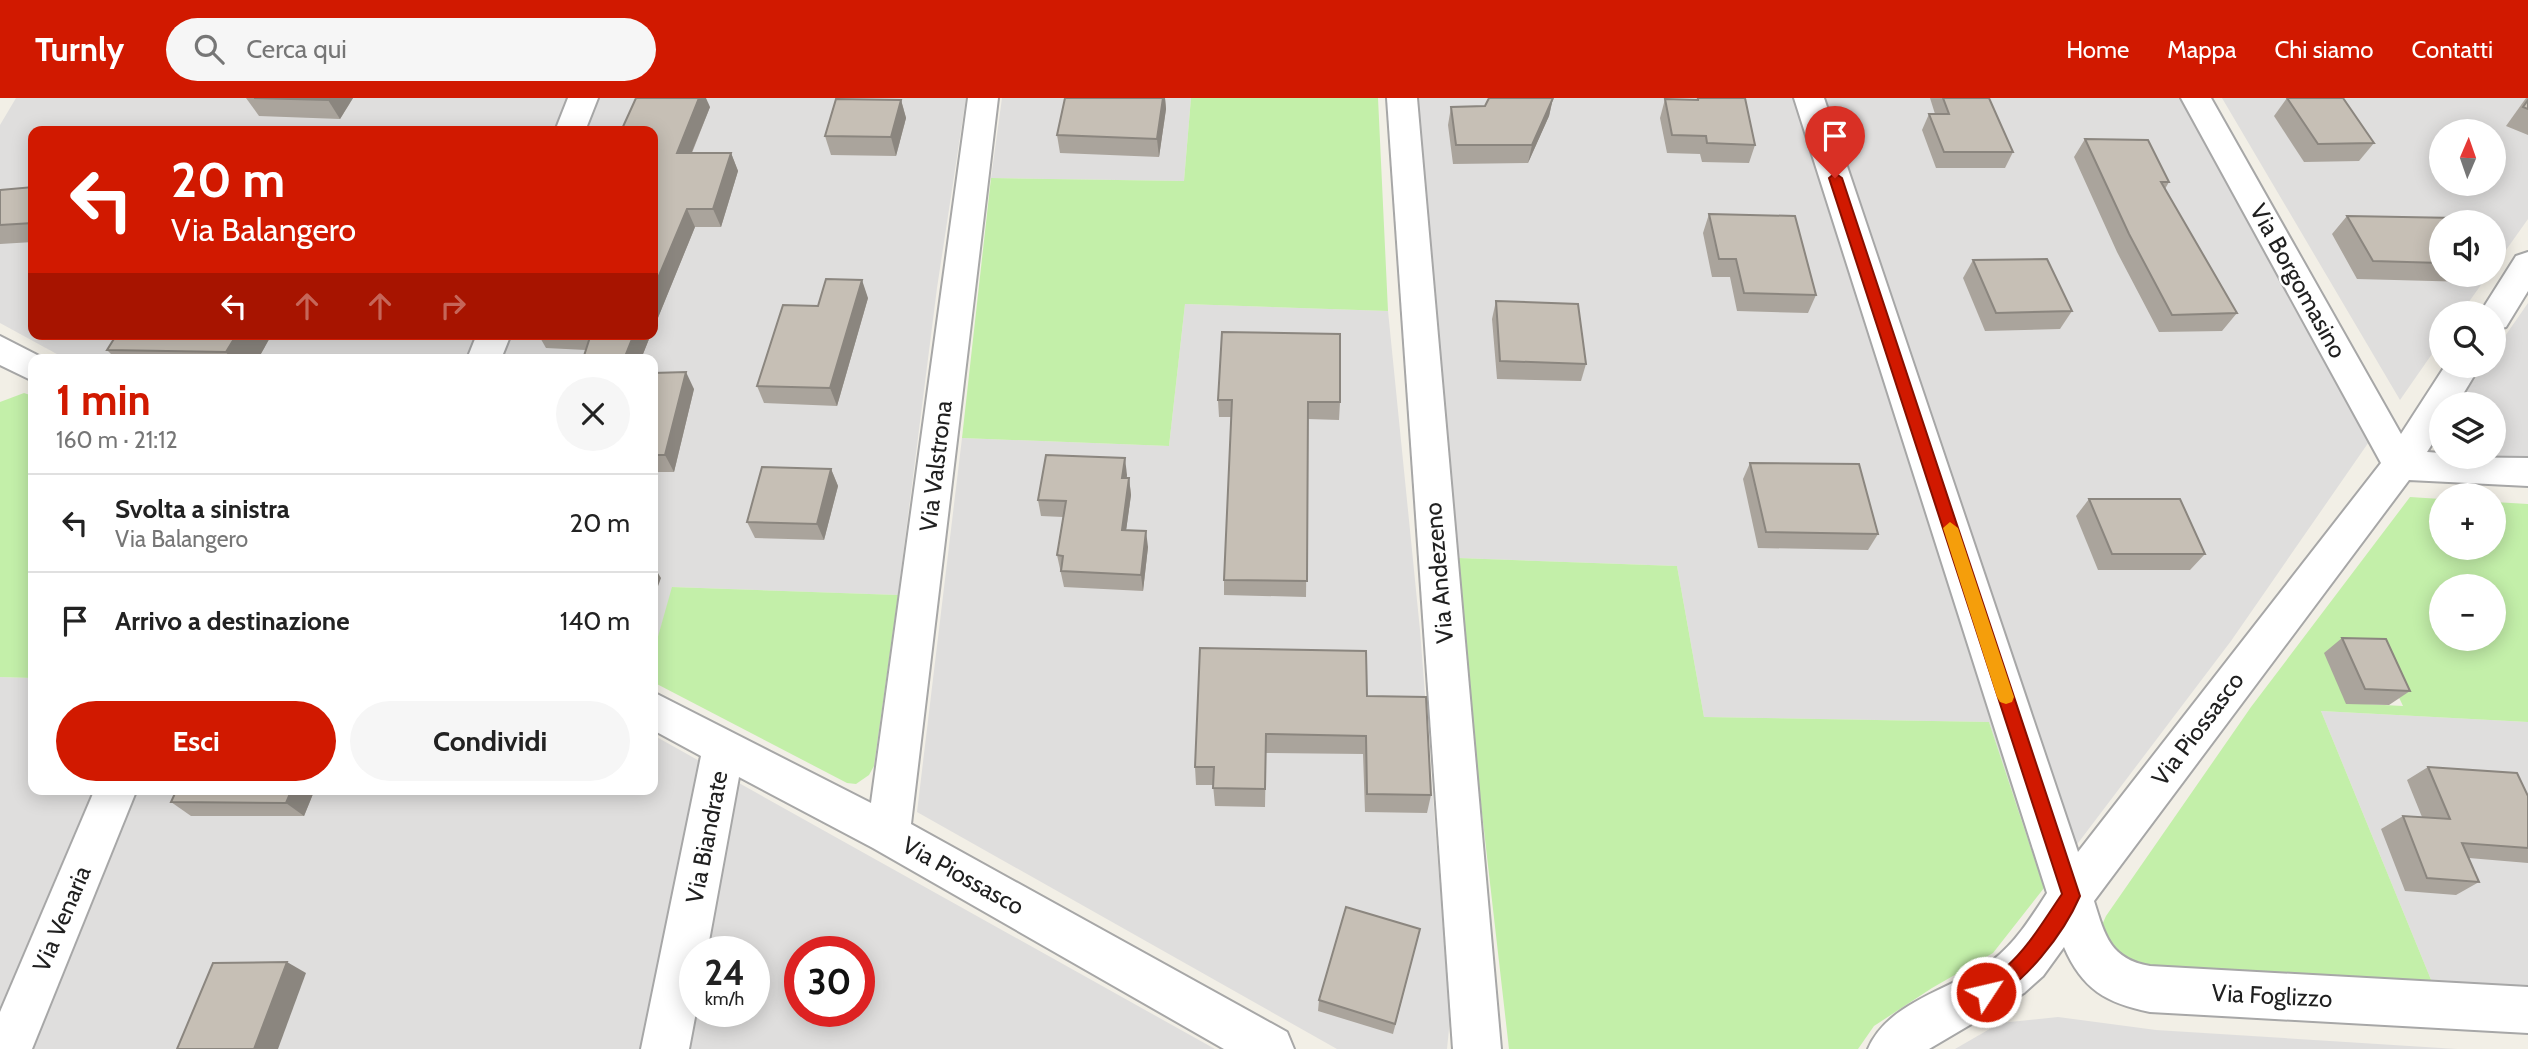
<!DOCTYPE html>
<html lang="it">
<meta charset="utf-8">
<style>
body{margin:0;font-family:Cabin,sans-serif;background:#f6f6f6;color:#222;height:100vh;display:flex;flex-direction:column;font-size:26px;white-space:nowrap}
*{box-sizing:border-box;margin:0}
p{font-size:23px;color:#767676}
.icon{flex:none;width:38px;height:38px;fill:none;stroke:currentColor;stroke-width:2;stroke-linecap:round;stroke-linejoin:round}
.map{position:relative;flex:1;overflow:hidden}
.sheet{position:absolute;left:28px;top:256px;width:630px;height:441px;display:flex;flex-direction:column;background:#fff;border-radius:14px;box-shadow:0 4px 18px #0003}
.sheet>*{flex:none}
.guide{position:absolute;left:28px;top:28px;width:630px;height:214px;border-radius:14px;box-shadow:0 4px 18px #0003;background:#d11900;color:#fff;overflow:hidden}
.needle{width:46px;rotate:2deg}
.buttons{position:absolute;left:2429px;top:21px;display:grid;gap:14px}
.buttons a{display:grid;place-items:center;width:77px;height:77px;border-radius:50%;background:#fff;box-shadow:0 4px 18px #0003;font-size:35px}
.speed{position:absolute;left:679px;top:838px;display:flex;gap:14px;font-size:35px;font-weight:700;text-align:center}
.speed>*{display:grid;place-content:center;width:91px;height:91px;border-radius:50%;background:#fff;box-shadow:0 4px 18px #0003;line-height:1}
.speed small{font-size:18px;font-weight:400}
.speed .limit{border:10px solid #d22;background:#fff;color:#111}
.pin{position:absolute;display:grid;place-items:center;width:60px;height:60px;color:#fff;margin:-72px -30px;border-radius:50% 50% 50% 0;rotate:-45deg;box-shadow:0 0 7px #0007}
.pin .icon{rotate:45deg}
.me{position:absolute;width:77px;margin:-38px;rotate:55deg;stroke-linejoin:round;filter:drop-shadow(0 0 5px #0008)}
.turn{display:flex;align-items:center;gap:24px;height:147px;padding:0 28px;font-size:32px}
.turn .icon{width:91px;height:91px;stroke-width:2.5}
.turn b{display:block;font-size:49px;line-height:60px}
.lanes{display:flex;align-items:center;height:66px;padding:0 28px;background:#0003;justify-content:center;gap:35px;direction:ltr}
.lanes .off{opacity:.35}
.round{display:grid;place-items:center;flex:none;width:74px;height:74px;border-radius:37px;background:#f6f6f6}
.overview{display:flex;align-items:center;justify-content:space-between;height:119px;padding:0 28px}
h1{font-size:42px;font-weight:800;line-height:52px;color:#d11900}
.action{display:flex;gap:14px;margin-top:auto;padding:14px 28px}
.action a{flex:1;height:80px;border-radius:42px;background:#d11900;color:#fff;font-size:28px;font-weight:800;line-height:80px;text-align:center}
.action a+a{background:#f6f6f6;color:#222}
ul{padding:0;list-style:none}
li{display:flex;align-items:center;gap:21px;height:98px;padding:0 28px;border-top:2px solid #e0e0e0}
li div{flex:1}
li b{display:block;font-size:26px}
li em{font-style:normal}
header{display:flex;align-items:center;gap:42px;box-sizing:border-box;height:98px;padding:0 35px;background:#d11900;color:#fff}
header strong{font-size:33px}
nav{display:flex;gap:38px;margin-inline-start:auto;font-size:24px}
.search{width:490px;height:63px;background:#f6f6f6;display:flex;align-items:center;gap:18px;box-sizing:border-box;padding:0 24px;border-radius:38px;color:#767676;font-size:26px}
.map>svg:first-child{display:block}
</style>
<header>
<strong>Turnly</strong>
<div class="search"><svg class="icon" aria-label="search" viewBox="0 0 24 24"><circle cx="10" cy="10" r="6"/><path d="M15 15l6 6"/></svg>Cerca qui</div>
<nav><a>Home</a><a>Mappa</a><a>Chi siamo</a><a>Contatti</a></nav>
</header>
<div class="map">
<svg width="2528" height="951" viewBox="0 0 2528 951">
<rect width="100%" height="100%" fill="#f2efe6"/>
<g fill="#dfdedd" fill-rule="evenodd">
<path d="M16 0H966L937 190 898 497 673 489 653 556V261H66L0 225V27ZM33 33H653V236H33Z"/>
<path d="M1002 0H1191L1184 83 991 80Z"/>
<path d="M1415 0H2183L2373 338 2231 543 2044 790 1989 624 1704 619 1677 468 1458 460 1441 307Z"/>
<path d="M2222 0H2528V121L2494 169V124H2441V177H2488L2461 215H2441V243L2400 302ZM2441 33H2494V86H2441Z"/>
<path d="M2528 205V365L2443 361 2442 359H2494V306H2457L2484 268H2494V254Z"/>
<path d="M1185 206 1388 213 1420 532 1450 921 1447 951H1337L917 714 962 340 1169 348Z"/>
<path d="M0 579 33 580V691H653V637L1215 951H0ZM695 854H754V914H695ZM800 854H859V914H800Z"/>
<path d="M2321 613 2528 624V894L2434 889Z"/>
<path d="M2058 919 2156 932 2457 951H1955L2000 925Z"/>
</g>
<g fill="#c3efa9" fill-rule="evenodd">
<path d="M1191 0H1378L1388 213 1185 206 1169 348 962 340 991 80 1184 83Z"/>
<path d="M24 295 33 298V580L0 579V304Z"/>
<path d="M2410 399 2441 401V450H2494V404L2528 406V624L2321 613 2434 889 2127 872 2097 838 2106 818 2251 609ZM2441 488H2494V541H2441ZM2394 589 2403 608 2346 605Z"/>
<path d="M1458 460 1677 468 1704 619 1989 624 2044 790 1993 855 1932 890 1874 928 1858 951H1509L1478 680Z"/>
<path d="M672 489 898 497 874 668 869 677 856 686 847 685 653 584V556Z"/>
</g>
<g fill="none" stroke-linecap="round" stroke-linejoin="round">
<g stroke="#a7a7a7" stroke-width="4">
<g id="minor">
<path d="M568 0H598L585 33H555Z"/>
<path d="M968 0H998L911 726 1287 934 1294 951H1224L873 750 739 679 707 854H695L696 914 689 951H641L701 658 653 632V594L871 705Z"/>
<path d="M1387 0H1417L1501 951H1453Z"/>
<path d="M1794 0H1824L2078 754 2381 365 2181 0H2211L2401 336 2445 268H2480L2457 306H2441V332L2427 354 2441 355V359L2528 360V388L2409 382 2094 803C2105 838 2110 861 2150 868L2528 889V935L2150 914C2106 905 2082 891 2064 849L2043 878 2024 895 1929 951H1868C1888 903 1954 891 1993 862 2016 844 2031 820 2047 795Z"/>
<path d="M2528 154V193L2506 229 2494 232V215H2480L2516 158Z"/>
<path d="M477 236H511L501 261H467Z"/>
<path d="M0 238 45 261H33V283L0 267Z"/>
<path d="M95 691H137L32 951H0V914Z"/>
</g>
</g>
<use href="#minor" fill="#fff" fill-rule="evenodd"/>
</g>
<g fill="#aaa49c">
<path d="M246 0H353L340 21 259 18Z"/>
<path d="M1065 0H1165L1166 11 1159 59 1060 55 1057 37Z"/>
<path d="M1553 0 1549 18 1528 65 1453 66 1448 27 1451 9 1485 8Z"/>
<path d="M1697 0H1745L1755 47 1749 65 1702 64 1700 56 1667 55 1660 20 1665 1 1696 2Z"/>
<path d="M1930 0H1989L2013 54 2005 70H1936L1922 32 1929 16H1935Z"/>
<path d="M2287 0H2343L2374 45 2359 63 2304 64 2274 18Z"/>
<path d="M2526 0H2528V37L2506 28Z"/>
<path d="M655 1 710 9 692 55H731L738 73 721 129H695L653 232V33Z"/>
<path d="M901 2 906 20 896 58 831 57 825 38Z"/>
<path d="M2085 41 2169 84 2165 91 2237 215 2222 233 2159 234 2117 154 2074 59Z"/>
<path d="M33 89V144L0 146V92Z"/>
<path d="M1709 116 1816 197 1808 215 1737 213 1730 179H1712L1703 135Z"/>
<path d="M2347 118 2441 124V177H2477L2470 184 2357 181 2332 136Z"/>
<path d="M1973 162 2072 213 2060 231 1985 233 1963 180Z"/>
<path d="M868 200 837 308 764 305 757 288 818 208Z"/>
<path d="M1496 203 1586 266 1581 283 1497 281 1492 221Z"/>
<path d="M117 236H272L258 261H116L107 252Z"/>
<path d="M538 236H651L641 261H583L586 252 546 250Z"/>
<path d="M653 275 694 291 674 374H653Z"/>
<path d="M1218 302 1340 304 1339 322 1308 321 1306 499 1224 497V482L1231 319H1219Z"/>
<path d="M1750 365 1878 436 1868 452 1758 450 1743 381Z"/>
<path d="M831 371 838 388 824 442 755 440 747 424Z"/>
<path d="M1127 377V380H1129L1131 397 1126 432 1148 449 1143 493 1064 489 1057 457 1063 419 1041 418 1038 402Z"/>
<path d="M2089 401 2205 456 2190 472H2098L2076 418Z"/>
<path d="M2342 540 2410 593 2389 607 2346 606 2324 555Z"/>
<path d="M1200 550 1367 598 1431 697 1427 715 1365 714 1363 656 1266 655 1265 709 1215 708 1213 687H1196L1195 669Z"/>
<path d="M2428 669 2528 698V765L2469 760 2479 784 2456 797 2405 793 2381 731 2403 718 2422 719 2407 682Z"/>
<path d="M315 691 304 718H191L171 704Z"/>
<path d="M1420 831 1393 936 1318 913 1319 902Z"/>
</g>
<g fill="#8b867f">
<path d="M329 0H353L340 21 328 2Z"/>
<path d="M699 0H706L710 9 684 73 677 55Z"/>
<path d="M1163 0H1165L1166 11 1159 59 1157 41Z"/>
<path d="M1553 0 1549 18 1528 65 1532 47Z"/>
<path d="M901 2 906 20 896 58 891 39Z"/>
<path d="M731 55 738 73 721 129 713 111Z"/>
<path d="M687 111 695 129 653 232V192Z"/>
<path d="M862 182 868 200 837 308 830 290Z"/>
<path d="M237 236H272L258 261H231L226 254Z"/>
<path d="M634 236H651L641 261H624Z"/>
<path d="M686 274 694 291 674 374 665 357Z"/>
<path d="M1125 360 1127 377 1124 396 1122 380Z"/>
<path d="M831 371 838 388 824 442 817 426Z"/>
<path d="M1129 380 1131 397 1124 448 1122 432Z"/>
<path d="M1146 433 1148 449 1143 493 1141 477Z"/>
<path d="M653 467 661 480 653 502Z"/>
<path d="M292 691H315L304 718 286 705Z"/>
<path d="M287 864 306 875 278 951H254Z"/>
</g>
<g fill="#c6bfb5" stroke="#8b867f" stroke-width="2">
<path d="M254 0H329L328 2Z"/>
<path d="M636 0H699L677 55H731L713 111H687L653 192V33H621Z"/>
<path d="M1065 0H1163L1157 41 1057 37Z"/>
<path d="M1489 0H1553L1532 47H1456L1451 9 1485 8Z"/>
<path d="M1698 0H1745L1755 47 1707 45 1706 38 1672 37 1665 1 1698 2Z"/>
<path d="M1943 0H1989L2013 54H1944L1929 16H1949Z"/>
<path d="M2287 0H2343L2374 45 2318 46Z"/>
<path d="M836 1 901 2 891 39 825 38Z"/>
<path d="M2528 2V11L2523 9Z"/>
<path d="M2085 41 2148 42 2169 84H2161L2237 215 2172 217 2129 136Z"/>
<path d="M33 89V125L0 127V92Z"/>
<path d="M1709 116 1795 118 1816 197 1744 195 1736 161H1719Z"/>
<path d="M2347 118 2458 120 2461 124H2441V165L2373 163Z"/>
<path d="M2047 161 2072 213 1996 215 1973 162Z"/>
<path d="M826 181 862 182 830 290 757 288 783 207 818 208Z"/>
<path d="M1496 203 1578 206 1586 266 1500 263Z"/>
<path d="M1222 234 1340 236V304H1308L1307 483 1224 482 1232 302H1218Z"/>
<path d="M117 236H237L226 254 107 252Z"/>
<path d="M591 236H634L624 261H583Z"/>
<path d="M686 274 665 357H653V275Z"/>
<path d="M1046 357 1125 360 1122 380H1129L1122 432 1146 433 1141 477 1061 473 1063 458 1057 457 1066 403 1038 402Z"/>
<path d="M1750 365 1859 366 1878 436 1766 434Z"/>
<path d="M762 369 831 371 817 426 747 424Z"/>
<path d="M2089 401H2180L2205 456H2112Z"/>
<path d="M2342 540 2386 541 2410 593 2365 591Z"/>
<path d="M1200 550 1366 553 1367 598 1426 599 1431 697 1367 696 1366 638 1266 636 1265 691 1213 690 1214 669H1195Z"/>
<path d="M2428 669 2517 675 2528 698V750L2462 745 2479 784 2427 780 2403 718 2450 721Z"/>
<path d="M177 691H292L286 705 171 704Z"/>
<path d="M1346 809 1420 831 1395 926 1319 902Z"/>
<path d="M287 864 254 951H177L213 865Z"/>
</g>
<path fill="#d11900" stroke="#881000" stroke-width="2" d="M1835 75 1842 80 2080 798C2064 835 2024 888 1986 904L1979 901 1976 894C1981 882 1995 878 2005 870 2029 849 2044 822 2062 796L1829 80Z"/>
<path fill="#f59e0b" d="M1950 424 1958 430 2014 599 2012 604 2006 606 2000 604 1997 599 1943 430Z"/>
<g text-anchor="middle" stroke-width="5" stroke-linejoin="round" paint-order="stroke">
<g font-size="24" fill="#202020" stroke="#fff">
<text transform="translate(2298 183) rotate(61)" y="8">Via Borgomasino</text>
<text transform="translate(936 368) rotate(-83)" y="8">Via Valstrona</text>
<text transform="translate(1439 475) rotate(-95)" y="8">Via Andezeno</text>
<text transform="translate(2198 631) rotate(-53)" y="8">Via Piossasco</text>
<text transform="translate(707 739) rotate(-79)" y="8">Via Biandrate</text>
<text transform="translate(963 778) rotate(29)" y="8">Via Piossasco</text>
<text transform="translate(62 821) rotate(-67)" y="8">Via Venaria</text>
<text transform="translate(2272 898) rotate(3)" y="8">Via Foglizzo</text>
</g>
</g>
</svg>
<div class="buttons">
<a><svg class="needle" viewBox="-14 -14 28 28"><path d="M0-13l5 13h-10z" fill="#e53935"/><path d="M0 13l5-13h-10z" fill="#767676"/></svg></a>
<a><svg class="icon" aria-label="sound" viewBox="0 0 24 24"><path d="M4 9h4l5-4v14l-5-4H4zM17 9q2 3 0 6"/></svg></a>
<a><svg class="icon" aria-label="search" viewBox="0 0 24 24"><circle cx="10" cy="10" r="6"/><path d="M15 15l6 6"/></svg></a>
<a><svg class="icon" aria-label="layers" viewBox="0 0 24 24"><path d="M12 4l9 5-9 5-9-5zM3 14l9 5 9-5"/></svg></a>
<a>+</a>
<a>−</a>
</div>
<div class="speed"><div>24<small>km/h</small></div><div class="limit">30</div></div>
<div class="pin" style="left:1835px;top:80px;background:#d93025"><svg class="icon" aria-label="arrive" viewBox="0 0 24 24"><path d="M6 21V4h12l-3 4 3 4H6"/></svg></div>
<svg class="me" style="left:1986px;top:894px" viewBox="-20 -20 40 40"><circle r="17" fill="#d11900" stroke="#fff" stroke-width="3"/><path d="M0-11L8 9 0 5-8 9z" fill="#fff"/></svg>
<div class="guide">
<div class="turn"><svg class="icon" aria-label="left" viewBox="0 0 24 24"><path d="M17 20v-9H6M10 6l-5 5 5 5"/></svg><div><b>20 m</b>Via Balangero</div></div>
<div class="lanes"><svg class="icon" aria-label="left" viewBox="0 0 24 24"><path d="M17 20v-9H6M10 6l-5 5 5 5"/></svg><svg class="icon off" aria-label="ahead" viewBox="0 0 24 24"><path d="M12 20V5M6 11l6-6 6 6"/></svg><svg class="icon off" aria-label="ahead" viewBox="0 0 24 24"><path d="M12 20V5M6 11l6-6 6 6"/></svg><svg class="icon off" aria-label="right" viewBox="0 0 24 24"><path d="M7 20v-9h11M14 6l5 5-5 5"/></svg></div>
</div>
<section class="sheet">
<div class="overview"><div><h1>1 min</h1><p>160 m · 21:12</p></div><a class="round"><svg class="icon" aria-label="close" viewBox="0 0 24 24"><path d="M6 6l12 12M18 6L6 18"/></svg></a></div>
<ul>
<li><svg class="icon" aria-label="left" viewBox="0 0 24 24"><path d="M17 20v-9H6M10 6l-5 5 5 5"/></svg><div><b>Svolta a sinistra</b><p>Via Balangero</p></div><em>20 m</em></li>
<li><svg class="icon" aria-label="arrive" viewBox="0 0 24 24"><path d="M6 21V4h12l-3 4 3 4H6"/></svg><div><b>Arrivo a destinazione</b></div><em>140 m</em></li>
</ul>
<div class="action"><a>Esci</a><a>Condividi</a></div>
</section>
</div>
